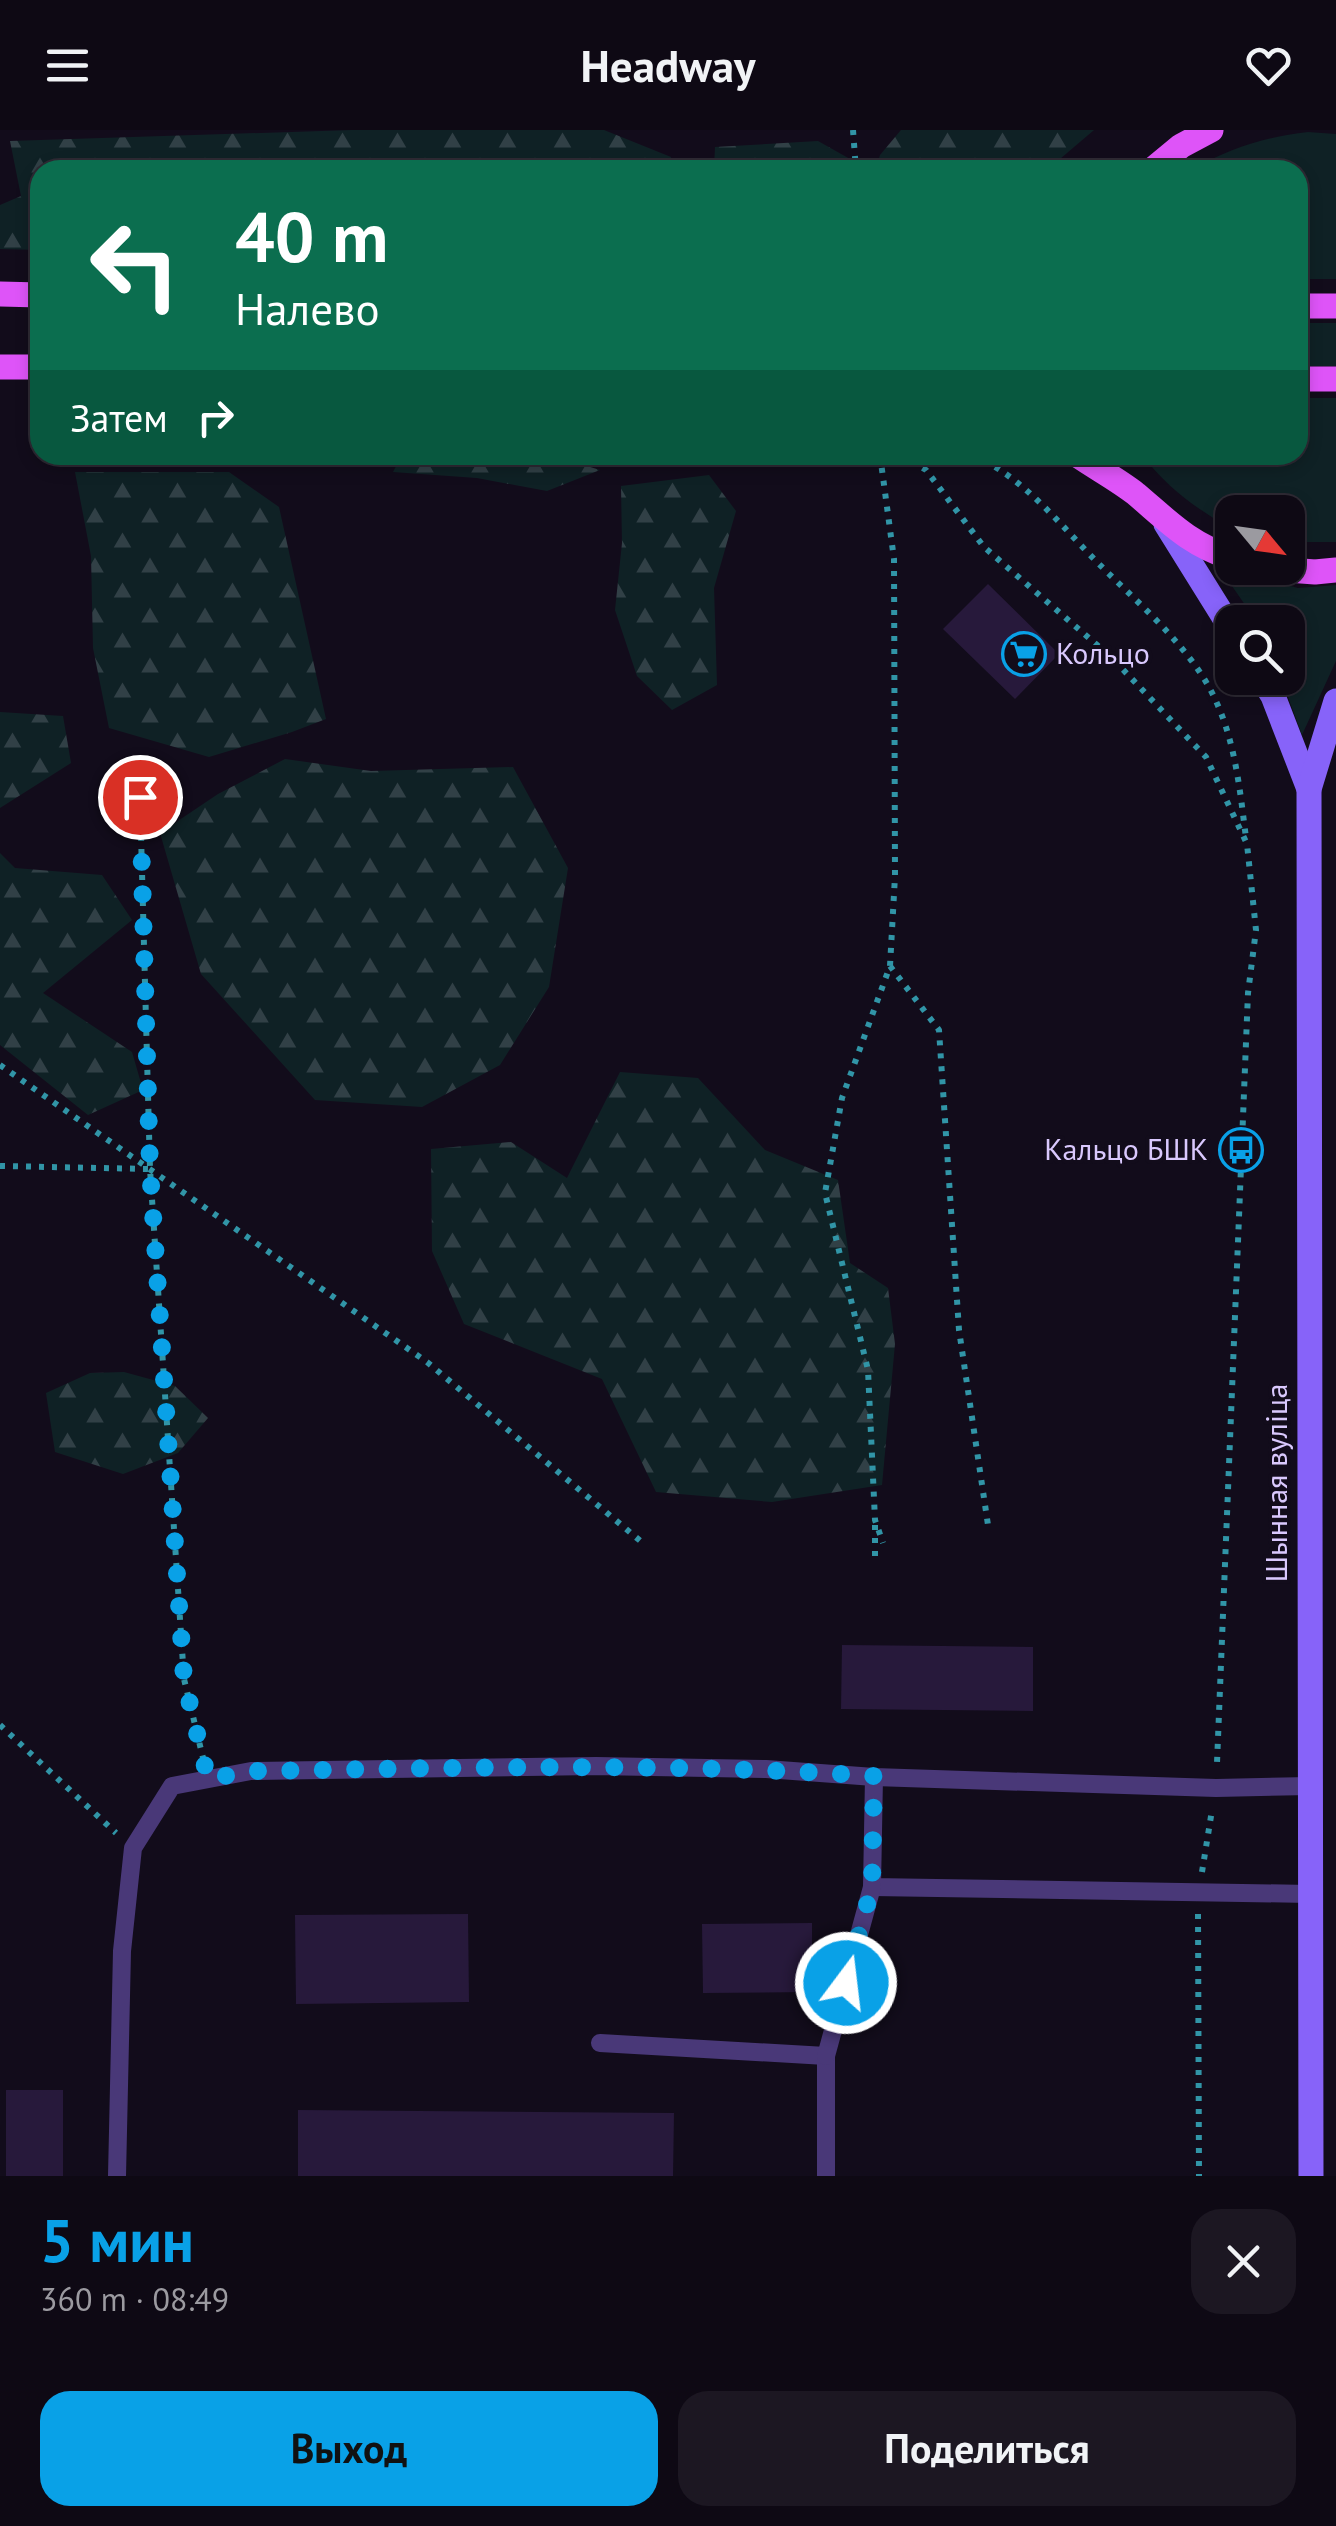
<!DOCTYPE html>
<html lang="ru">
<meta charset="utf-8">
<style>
body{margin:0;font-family:"PT Sans",sans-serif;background:#1c1722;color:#f1f3f6;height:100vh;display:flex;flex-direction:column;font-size:38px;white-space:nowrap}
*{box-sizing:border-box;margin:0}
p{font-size:32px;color:#9b9aa0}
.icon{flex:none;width:55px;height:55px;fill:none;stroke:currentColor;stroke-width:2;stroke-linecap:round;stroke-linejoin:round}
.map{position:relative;height:2046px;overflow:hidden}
.panel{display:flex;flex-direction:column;background:#0e0914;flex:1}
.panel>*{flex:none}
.guide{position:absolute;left:30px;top:30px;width:1278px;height:305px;border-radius:30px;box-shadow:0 5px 15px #0003,0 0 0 2px #2e2a34;background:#0b6e4f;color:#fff;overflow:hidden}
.needle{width:65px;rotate:119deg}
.buttons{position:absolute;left:1215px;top:365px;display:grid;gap:20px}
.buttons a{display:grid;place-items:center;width:90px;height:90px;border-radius:20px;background:#0e0914;box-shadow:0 5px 15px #0003,0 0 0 2px #2e2a34;font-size:50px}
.pin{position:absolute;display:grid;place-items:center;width:85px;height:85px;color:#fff;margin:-42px;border:5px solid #fff;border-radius:50%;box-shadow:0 2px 10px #0007}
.me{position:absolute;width:110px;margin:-55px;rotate:15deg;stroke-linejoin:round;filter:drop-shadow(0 0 8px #0008)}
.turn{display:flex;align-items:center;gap:35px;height:210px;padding:0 40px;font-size:45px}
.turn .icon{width:130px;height:130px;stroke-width:2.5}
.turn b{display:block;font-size:70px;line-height:85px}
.then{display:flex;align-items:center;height:95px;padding:0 40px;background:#0003;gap:20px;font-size:38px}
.round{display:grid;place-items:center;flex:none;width:105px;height:105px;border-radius:30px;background:#1c1722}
.overview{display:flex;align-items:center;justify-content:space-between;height:170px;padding:0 40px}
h1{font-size:60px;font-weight:600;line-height:75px;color:#09a1e7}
.primary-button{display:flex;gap:20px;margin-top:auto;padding:20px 40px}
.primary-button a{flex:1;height:115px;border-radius:30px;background:#09a1e7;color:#111;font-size:40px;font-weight:600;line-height:115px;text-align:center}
.primary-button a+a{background:#1c1722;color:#f1f3f6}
header{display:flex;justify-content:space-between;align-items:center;height:130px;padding:0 40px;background:#0e0914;font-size:45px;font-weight:600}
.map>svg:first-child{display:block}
</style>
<header><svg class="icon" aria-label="menu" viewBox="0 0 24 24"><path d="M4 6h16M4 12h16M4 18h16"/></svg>Headway<svg class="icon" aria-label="heart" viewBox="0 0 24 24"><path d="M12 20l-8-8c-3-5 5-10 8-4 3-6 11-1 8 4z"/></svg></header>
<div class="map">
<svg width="1336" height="2046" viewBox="0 0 1336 2046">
<defs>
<pattern id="forest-firs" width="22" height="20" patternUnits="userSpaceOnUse" patternTransform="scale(2.5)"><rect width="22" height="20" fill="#0f2125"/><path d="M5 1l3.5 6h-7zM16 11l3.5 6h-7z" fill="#314046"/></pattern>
</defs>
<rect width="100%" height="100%" fill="#120c1b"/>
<g fill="#0f2125">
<path d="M1308 2 1336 4V149H1298V40H1191C1230 18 1264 7 1308 2Z"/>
<rect x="1298" y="193" width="38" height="43"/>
<path d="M1298 268H1336V412H1288V382H1232V398L1229 397C1193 377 1167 357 1142 325H1298Z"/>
<path d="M1218 436 1298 458 1336 455V531L1302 605 1281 548H1288V492H1257Z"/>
</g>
<g fill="url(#forest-firs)">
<path d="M352 0H604L671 27 669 40H40V120L0 119V75L21 66 10 11Z"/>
<path d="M901 0H1094L1047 40H876L880 25Z"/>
<path d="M818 11 850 29V40H714L715 17Z"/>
<path d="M402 325C469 325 536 319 600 340L547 361 477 348 393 342Z"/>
<path d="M75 342H229L279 377 326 589 292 602 209 627 109 598 93 518 91 426Z"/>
<path d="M709 345 736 381 714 458 717 555 672 580 637 546 615 480 622 413 621 356Z"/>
<path d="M0 582 63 586 71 633 0 678Z"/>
<path d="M285 629 371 641 513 637 568 738 549 857 500 935 422 977 315 970 201 844 160 703 218 664Z"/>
<path d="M0 723 15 738 102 745 132 790 43 863 132 922 143 960 88 985 0 915Z"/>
<path d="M620 942 698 948 765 1020 838 1050 850 1133 888 1158 895 1214 882 1355 772 1372 656 1362 602 1249 464 1194 432 1121 431 1019 511 1012 567 1048Z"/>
<path d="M124 1242 175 1256 208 1288 178 1323 123 1344 55 1322 46 1263 90 1243Z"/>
</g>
<g fill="#27193b">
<path d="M988 454 1059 524 1015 569 943 499Z"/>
<path d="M842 1515 1033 1517V1581L841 1579Z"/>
<path d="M468 1784 469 1872 296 1874 295 1785Z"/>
<path d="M812 1793V1862L703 1863 702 1794Z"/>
<rect x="6" y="1960" width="57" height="86"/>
<path d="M298 1980 674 1983 673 2046H298Z"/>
</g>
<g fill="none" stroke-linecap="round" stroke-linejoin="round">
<g stroke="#3195a7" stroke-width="6" stroke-dasharray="5 8" stroke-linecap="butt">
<path d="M853 0 856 40"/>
<path d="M880 325 894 429 895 746 890 836 842 968 825 1063 868 1240 875 1390 883 1413"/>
<path d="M900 325 926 340 984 417 1113 529 1206 627 1247 714 1256 800 1248 863 1217 1633"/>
<path d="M972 325C1023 346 1061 396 1099 434 1134 469 1176 505 1203 547 1234 596 1239 653 1246 708"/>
<path d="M140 667 150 1039 184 1549 203 1628"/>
<path d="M890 836 939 900 959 1200 988 1395"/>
<path d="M0 935 427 1232 644 1414"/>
<path d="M0 1036 149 1039"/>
<path d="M875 1395V1429"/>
<path d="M0 1595 116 1703"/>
<path d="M1202 1742 1212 1680"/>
<path d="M1198 1784 1199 2046"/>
</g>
<g stroke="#493878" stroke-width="18">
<path d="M874 1647 872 1757 1310 1764"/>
<path d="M600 1913 826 1926V2046"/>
<path d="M826 1926 872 1757"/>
<path d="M117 2046 122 1821 133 1718 172 1656 251 1641 596 1636 766 1639 874 1647 1216 1658 1310 1656"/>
</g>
<g stroke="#8763f9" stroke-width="25">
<path d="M1166 394 1232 500"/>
<path d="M1262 548 1273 566 1309 659"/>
<path d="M1311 2046 1309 659 1336 571"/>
</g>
<g stroke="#de54f8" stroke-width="25">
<path d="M1152 40 1181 16 1211 0"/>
<path d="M0 164 40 165"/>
<path d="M1298 176H1336"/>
<path d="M0 237H40"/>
<path d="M1298 249H1336"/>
<path d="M1077 325C1096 338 1118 350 1136 364 1169 392 1189 414 1232 428"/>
<path d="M1262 438 1315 442 1336 440"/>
</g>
</g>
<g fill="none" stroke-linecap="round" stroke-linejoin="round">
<path stroke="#09a1e7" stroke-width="18" stroke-dasharray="0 32.4" d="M140 667 150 1039 184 1549 208 1649 251 1641C459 1638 666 1632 874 1646L872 1756 846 1853"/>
</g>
<defs>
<g id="supermarket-ring" transform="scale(2.25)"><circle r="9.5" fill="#120c1b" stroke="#09a1e7" stroke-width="1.5"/><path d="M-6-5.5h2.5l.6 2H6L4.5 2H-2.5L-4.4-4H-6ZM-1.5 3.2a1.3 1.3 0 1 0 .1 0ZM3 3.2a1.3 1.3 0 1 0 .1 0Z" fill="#09a1e7"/></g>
<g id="bus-ring" transform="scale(2.25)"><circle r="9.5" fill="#120c1b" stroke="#09a1e7" stroke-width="1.5"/><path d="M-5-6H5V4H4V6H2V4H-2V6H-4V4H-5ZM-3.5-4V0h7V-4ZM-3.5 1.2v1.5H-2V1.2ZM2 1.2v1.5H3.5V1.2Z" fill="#09a1e7"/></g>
</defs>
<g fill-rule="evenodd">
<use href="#supermarket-ring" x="1024" y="524"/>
<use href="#bus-ring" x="1241" y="1020"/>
</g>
<g text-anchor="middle" stroke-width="8" stroke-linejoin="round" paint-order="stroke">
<g font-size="30" fill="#d9c8fd" stroke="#120c1b" text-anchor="start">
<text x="1056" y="534">Кольцо</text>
<text x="1208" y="1030" text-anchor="end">Кальцо БШК</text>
</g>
<g font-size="30" fill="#d9c8fd" stroke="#120c1b">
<text transform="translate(1277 1353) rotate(-90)" y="10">Шынная вуліца</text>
</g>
</g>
</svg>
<div class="buttons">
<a><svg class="needle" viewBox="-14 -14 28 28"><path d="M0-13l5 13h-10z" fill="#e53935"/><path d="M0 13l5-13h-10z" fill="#9b9aa0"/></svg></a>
<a><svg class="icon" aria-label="search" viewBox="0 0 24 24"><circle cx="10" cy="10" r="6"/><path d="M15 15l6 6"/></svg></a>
</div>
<div class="pin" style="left:140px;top:667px;background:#d93025"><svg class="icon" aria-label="arrive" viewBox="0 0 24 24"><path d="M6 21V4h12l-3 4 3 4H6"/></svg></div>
<svg class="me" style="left:846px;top:1853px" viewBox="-20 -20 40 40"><circle r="17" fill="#09a1e7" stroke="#fff" stroke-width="3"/><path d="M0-11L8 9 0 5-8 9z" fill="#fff"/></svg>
<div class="guide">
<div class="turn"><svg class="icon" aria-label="left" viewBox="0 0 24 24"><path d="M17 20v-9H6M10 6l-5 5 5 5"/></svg><div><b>40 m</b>Налево</div></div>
<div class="then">Затем<svg class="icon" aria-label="right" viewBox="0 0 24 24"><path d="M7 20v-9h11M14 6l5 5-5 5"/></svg></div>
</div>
</div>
<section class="panel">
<div class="overview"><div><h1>5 мин</h1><p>360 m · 08:49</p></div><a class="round"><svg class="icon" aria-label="close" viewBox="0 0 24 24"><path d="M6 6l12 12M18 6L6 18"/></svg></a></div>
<div class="primary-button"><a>Выход</a><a>Поделиться</a></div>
</section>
